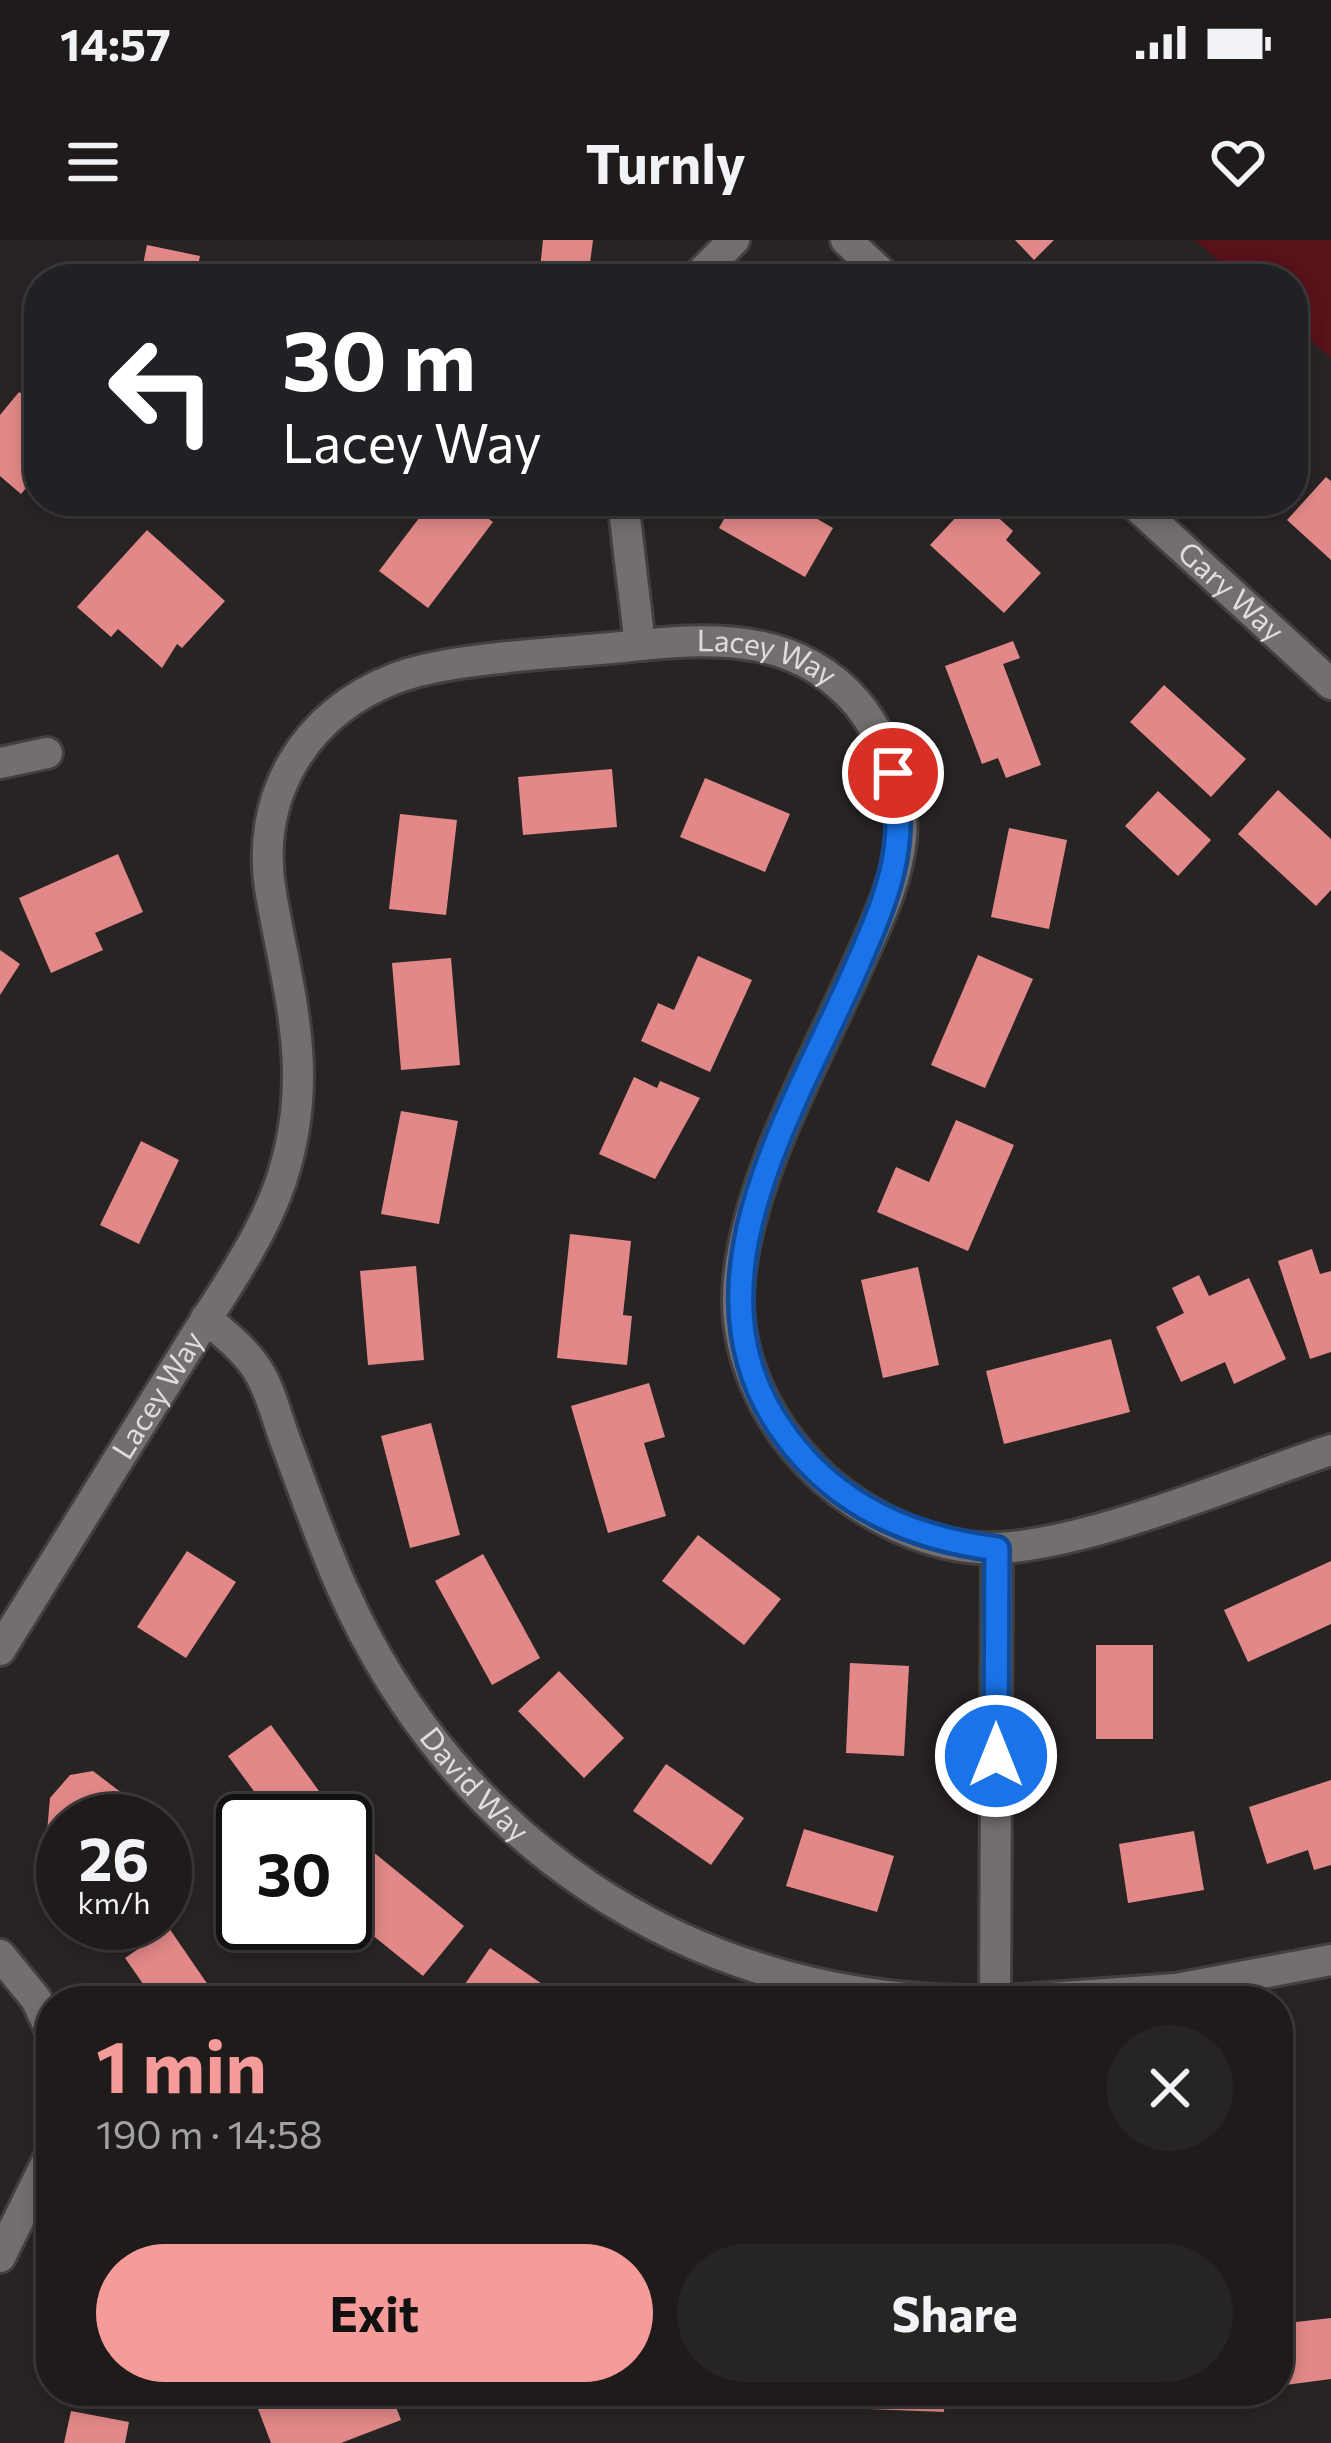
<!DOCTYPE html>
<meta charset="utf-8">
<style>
body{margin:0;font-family:Commissioner,sans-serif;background:#272424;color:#f1f3f6;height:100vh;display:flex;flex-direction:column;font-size:45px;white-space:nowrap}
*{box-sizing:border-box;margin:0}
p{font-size:39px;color:#a1a1a3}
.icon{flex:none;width:66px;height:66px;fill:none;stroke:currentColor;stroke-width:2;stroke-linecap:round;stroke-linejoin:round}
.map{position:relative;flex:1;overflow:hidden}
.side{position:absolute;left:36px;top:1746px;width:1257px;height:420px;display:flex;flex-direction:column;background:#1f1b1b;border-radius:48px;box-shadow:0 6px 18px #0003,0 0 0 3px #3c393a}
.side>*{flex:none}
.top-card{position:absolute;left:24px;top:24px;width:1284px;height:252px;border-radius:48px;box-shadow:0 6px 18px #0003,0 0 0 3px #3c393a;background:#202124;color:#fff;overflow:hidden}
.speed{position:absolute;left:36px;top:1554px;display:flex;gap:24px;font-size:60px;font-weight:700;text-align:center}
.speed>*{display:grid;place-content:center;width:156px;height:156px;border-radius:50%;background:#1f1b1b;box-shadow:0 6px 18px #0003,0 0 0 3px #3c393a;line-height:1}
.speed small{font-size:30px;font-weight:400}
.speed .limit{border:6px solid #111;border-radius:18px;background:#fff;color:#111}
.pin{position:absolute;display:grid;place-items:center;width:102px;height:102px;color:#fff;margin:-51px;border:6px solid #fff;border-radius:50%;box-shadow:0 3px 12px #0007}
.me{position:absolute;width:132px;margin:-66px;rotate:0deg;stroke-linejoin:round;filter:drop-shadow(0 0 9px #0008)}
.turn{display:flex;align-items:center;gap:42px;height:252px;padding:0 60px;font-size:54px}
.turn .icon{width:156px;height:156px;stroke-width:2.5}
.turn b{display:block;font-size:84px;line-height:102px}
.round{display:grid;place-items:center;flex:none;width:126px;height:126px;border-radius:63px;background:#272424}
.headline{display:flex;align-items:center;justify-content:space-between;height:204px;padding:0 60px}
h1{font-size:72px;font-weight:700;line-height:90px;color:#f59b9a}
.button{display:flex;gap:24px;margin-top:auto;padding:24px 60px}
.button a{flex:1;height:138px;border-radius:72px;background:#f59b9a;color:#111;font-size:48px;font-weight:700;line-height:138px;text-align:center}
.button a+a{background:#272424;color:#f1f3f6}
.status{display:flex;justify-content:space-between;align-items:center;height:84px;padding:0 60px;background:#1f1b1b;direction:ltr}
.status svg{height:33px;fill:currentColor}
header{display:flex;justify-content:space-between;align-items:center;height:156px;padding:0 60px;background:#1f1b1b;font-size:54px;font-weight:700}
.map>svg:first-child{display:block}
</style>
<div class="status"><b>14:57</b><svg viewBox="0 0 49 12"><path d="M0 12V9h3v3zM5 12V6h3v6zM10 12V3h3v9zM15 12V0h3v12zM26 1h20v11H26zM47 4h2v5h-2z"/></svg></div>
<header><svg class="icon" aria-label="menu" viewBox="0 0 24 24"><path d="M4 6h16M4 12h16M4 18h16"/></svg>Turnly<svg class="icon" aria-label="heart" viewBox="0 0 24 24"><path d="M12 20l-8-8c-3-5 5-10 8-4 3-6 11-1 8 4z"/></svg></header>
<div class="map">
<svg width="1331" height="2203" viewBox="0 0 1331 2203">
<rect width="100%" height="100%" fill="#292424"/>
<path fill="#581219" d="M1195 0H1331V118L1293 86V39H1239Z"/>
<g fill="#e28888">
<path d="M543 0H593L588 39H539Z"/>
<path d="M1015 0H1054L1034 20Z"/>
<path d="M147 5 200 16 195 39H140Z"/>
<path d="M39 145V233L21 254 0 236V175L19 152 28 158Z"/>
<path d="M1326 237 1331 241V320L1287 280Z"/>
<path d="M432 261H464L493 282 428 368 379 331Z"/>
<path d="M734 261H786L833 288 805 337 719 288Z"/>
<path d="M971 261H980L1013 291 1006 300 1041 333 1004 373 930 305Z"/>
<path d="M147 290 225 361 182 408 177 404 162 428 118 389 111 397 77 367Z"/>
<path d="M1013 401 1020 418 1003 424 1041 525 1006 538 998 518 982 524 945 426Z"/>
<path d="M1164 445 1246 519 1211 557 1130 482Z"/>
<path d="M612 529 617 587 523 595 518 537Z"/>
<path d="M705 538 790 574 765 632 680 597Z"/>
<path d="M1278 550 1331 599V650L1316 666 1238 594Z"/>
<path d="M1158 551 1211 600 1178 636 1125 586Z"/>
<path d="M400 574 457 580 446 675 389 669Z"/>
<path d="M1009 588 1067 600 1049 689 991 677Z"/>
<path d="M118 614 143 672 95 693 103 710 51 733 19 658Z"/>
<path d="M0 710 20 724 0 755Z"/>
<path d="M978 715 1033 739 985 848 931 825Z"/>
<path d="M698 716 752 740 710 832 641 801 658 763 674 770Z"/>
<path d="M451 718 460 825 401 830 392 723Z"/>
<path d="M634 837 657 848 660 841 700 858 655 939 599 914Z"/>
<path d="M401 871 458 881 439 984 381 974Z"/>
<path d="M956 880 1014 905 968 1011 877 972 896 927 929 942Z"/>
<path d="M141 901 179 920 139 1004 100 985Z"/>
<path d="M570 994 631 1001 623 1075 632 1076 627 1125 557 1118Z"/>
<path d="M1312 1009 1320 1034 1331 1031V1112L1310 1119 1278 1021Z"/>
<path d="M416 1026 424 1120 368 1125 360 1031Z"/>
<path d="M918 1027 939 1125 883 1138 861 1040Z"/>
<path d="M1199 1035 1209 1056 1249 1038 1286 1119 1234 1144 1225 1122 1181 1142 1156 1087 1184 1073 1172 1048Z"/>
<path d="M1111 1099 1130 1172 1004 1204 986 1131Z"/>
<path d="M649 1143 665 1197 644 1203 666 1276 608 1293 571 1166Z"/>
<path d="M431 1183 460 1295 410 1308 381 1196Z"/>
<path d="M698 1295 781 1359 744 1405 662 1341Z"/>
<path d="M187 1311 236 1342 186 1418 137 1387Z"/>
<path d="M483 1314 540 1418 492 1445 435 1341Z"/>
<path d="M1331 1321V1384L1248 1422 1224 1370Z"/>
<rect x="1096" y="1405" width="57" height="94"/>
<path d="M850 1423 909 1426 904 1516 846 1513Z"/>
<path d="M559 1431 624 1498 584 1538 518 1471Z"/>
<path d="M271 1485 335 1573 324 1581H276L228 1516Z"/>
<path d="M666 1524 744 1578 711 1625 633 1571Z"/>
<path d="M93 1531 127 1557 128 1581H63V1607L57 1608 47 1592 50 1558 70 1535Z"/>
<path d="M1331 1540V1625L1314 1630 1308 1610 1267 1624 1249 1567Z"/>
<path d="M804 1589 894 1616 877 1672 786 1646Z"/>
<path d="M1194 1591 1204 1650 1128 1663 1119 1604Z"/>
<path d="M361 1602 464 1686 423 1736 345 1673V1622Z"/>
<path d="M169 1688 219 1761H155L125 1718Z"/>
<path d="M490 1708 567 1761H490L465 1744Z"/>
<path d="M1331 2078V2139L1278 2146V2084Z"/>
<path d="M281 2151H390L401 2180 341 2203H271L255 2161Z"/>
<path d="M431 2151H537L538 2157 493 2165 492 2156 434 2167Z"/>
<path d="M792 2151H945L944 2172 792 2166Z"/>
<path d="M71 2171 129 2182 125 2203H64Z"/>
</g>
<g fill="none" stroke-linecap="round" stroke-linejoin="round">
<g stroke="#42403f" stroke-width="36">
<g id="minor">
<path d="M846 0 888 39"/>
<path id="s1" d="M1131 261 1331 444"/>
<path id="s2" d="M640 405C721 397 799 396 857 463 886 498 905 553 901 598 897 641 878 680 861 718 818 816 749 934 739 1040 732 1111 764 1178 813 1228 858 1274 934 1312 1000 1308 1096 1302 1237 1241 1331 1210"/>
<path d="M0 523 47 513"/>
<path id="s3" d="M206 1078C224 1094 244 1109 257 1129 270 1149 276 1175 284 1197 303 1248 321 1301 343 1350 455 1601 685 1755 959 1761"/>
<path d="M0 1715 36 1759 51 1791"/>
<path d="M995 1761 997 1308"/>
<path d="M1007 1761 1176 1749 1331 1720"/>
<path d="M0 2017 51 1914"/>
</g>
</g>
<g stroke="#42403f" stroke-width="36">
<g id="tertiary">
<path d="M695 39 734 0"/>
<path id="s4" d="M0 1410C60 1312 122 1214 183 1116 217 1060 260 1003 281 941 316 836 289 756 271 654 254 557 304 473 396 438 453 416 575 413 640 405L623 261"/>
</g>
</g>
<use href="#minor" stroke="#746f6f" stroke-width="30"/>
<use href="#tertiary" stroke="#746f6f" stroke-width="30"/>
</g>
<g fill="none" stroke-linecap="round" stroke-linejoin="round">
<g stroke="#114b97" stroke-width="30">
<path id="route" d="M893 533C909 606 886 660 857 726 795 870 675 1047 786 1196 838 1267 912 1298 997 1309L996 1516"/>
</g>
<use href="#route" stroke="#1a73e8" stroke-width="21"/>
</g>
<g text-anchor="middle" stroke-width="12" stroke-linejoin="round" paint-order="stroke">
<g font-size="30" fill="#dfdddc" stroke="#100e0e">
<text dy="10" stroke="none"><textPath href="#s1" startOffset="135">Gary Way</textPath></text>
<text dy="10" stroke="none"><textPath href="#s2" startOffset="129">Lacey Way</textPath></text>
<text dy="10" stroke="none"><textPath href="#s4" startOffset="300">Lacey Way</textPath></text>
<text dy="10" stroke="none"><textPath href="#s3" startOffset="546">David Way</textPath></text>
</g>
</g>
</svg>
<div class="speed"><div>26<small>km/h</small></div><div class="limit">30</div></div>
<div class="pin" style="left:893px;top:533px;background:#d93025"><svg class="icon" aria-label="arrive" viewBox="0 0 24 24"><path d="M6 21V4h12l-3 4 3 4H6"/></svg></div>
<svg class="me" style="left:996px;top:1516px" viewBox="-20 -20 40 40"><circle r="17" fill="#1a73e8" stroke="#fff" stroke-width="3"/><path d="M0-11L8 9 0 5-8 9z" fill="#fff"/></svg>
<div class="top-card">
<div class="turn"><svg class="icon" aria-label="left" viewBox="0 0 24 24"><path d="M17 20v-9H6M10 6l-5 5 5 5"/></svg><div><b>30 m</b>Lacey Way</div></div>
</div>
<section class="side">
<div class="headline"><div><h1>1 min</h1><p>190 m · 14:58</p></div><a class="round"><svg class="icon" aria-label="close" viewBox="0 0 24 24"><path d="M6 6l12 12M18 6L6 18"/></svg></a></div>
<div class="button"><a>Exit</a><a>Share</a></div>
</section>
</div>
